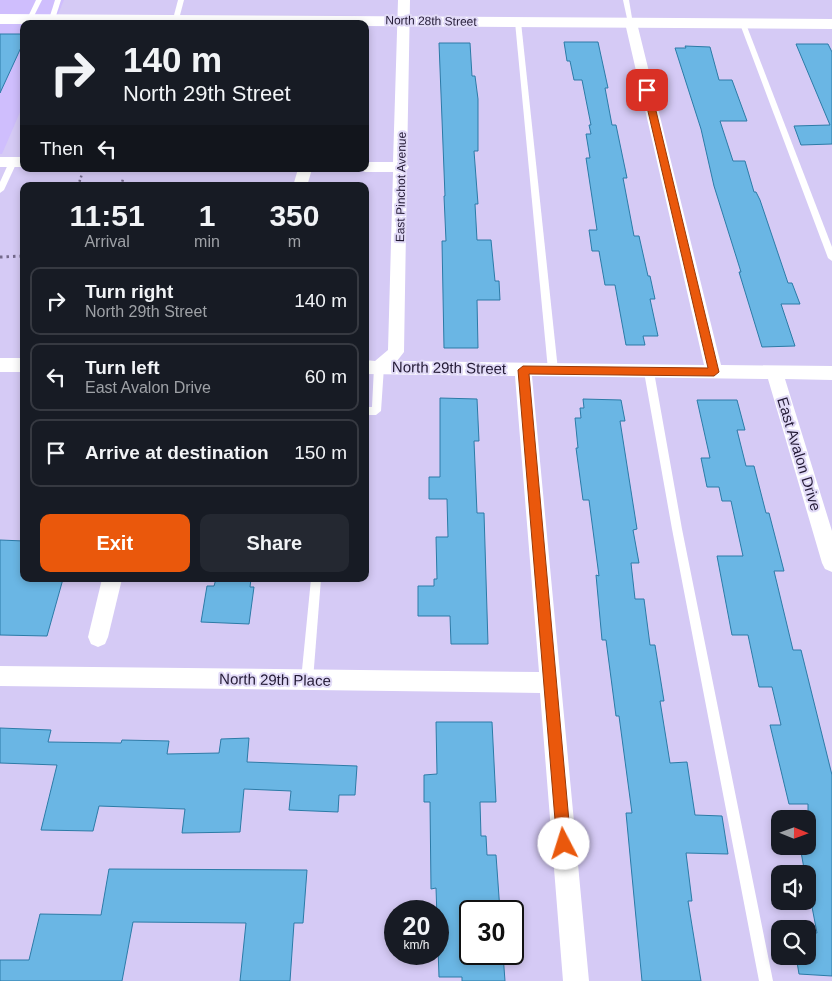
<!DOCTYPE html>
<style>
body{margin:0;font-family:Arial,sans-serif;background:#242831;color:#f1f3f6;height:100vh;display:flex;flex-direction:column;font-size:19px;white-space:nowrap}
*{box-sizing:border-box;margin:0}
p{font-size:16px;color:#9ea1a6}
.icon{flex:none;width:28px;height:28px;fill:none;stroke:currentColor;stroke-width:2;stroke-linecap:round;stroke-linejoin:round}
.map{position:relative;flex:1;overflow:hidden}
.drawer{position:absolute;left:20px;top:182px;width:349px;height:400px;display:flex;flex-direction:column;background:#171b24;border-radius:10px;box-shadow:0 2px 8px #0003}
.drawer>*{flex:none}
.hud{position:absolute;left:20px;top:20px;width:349px;height:152px;border-radius:10px;box-shadow:0 2px 8px #0003;background:#171b24;color:#f1f3f6;overflow:hidden}
.needle{width:32px;rotate:91deg}
.controls{position:absolute;left:771px;top:810px;display:grid;gap:10px}
.controls a{display:grid;place-items:center;width:45px;height:45px;border-radius:10px;background:#171b24;box-shadow:0 2px 8px #0003;font-size:25px}
.speed{position:absolute;left:384px;top:900px;display:flex;gap:10px;font-size:25px;font-weight:700;text-align:center}
.speed>*{display:grid;place-content:center;width:65px;height:65px;border-radius:50%;background:#171b24;box-shadow:0 2px 8px #0003;line-height:1}
.speed small{font-size:12px;font-weight:400}
.speed .limit{border:2px solid #111;border-radius:8px;background:#fff;color:#111}
.pin{position:absolute;display:grid;place-items:center;width:42px;height:42px;color:#fff;margin:-21px;border-radius:10px;box-shadow:0 2px 8px #0006}
.me{position:absolute;width:55px;margin:-28px;rotate:355deg;stroke-linejoin:round;filter:drop-shadow(0 0 4px #0008)}
.turn{display:flex;align-items:center;gap:18px;height:105px;padding:0 20px;font-size:22px}
.turn .icon{width:65px;height:65px;stroke-width:2.5}
.turn b{display:block;font-size:35px;line-height:42px}
.then{display:flex;align-items:center;height:48px;padding:0 20px;background:#0003;gap:10px;font-size:19px}
.eta{display:flex;justify-content:space-evenly;align-items:center;height:85px;text-align:center}
.eta b{font-size:30px;font-weight:700;line-height:35px}
.button{display:flex;gap:10px;margin-top:auto;padding:10px 20px}
.button a{flex:1;height:58px;border-radius:10px;background:#ea580c;color:#fff;font-size:20px;font-weight:700;line-height:58px;text-align:center}
.button a+a{background:#242831;color:#f1f3f6}
ul{padding:0;list-style:none}
li{display:flex;align-items:center;gap:15px;height:68px;margin:0 10px 8px;padding:0 10px;border:2px solid #363941;border-radius:10px}
li div{flex:1}
li b{display:block;font-size:19px}
li em{font-style:normal}
.map>svg:first-child{display:block}
</style>
<div class="map">
<svg width="832" height="981" viewBox="0 0 832 981">
<rect width="100%" height="100%" fill="#d5caf5"/>
<path fill="#cfbefd" d="M0 0H64L54 24H24V103L2 154H0Z"/>
<g fill="#6ab6e4" stroke="#2c7ba7">
<path d="M0 34H24V41L0 93Z"/>
<path d="M564 42H598L608 88H605L612 125H616L627 178H623L634 236H639L648 276H650L655 299H650L658 336H643L645 345H626L615 285H605L599 251H592L589 230H597L586 158H590L586 134H591L589 125H591L582 80H574L570 61H567Z"/>
<path d="M439 43H470L472 76H475L478 99V151H474L478 204H475L477 240H491L495 281H499L500 300H477L478 348H444L442 241H446L444 196H445Z"/>
<path d="M796 44H828L832 52V144L801 145 794 126 830 125Z"/>
<path d="M685 46 710 47 719 80H732L747 121H720L733 161H745L754 192H756L760 200 788 283H792L800 304H781L795 346 762 347 739 272H741L714 186 701 129 675 48H686Z"/>
<path d="M440 398 477 399 479 441H474L477 513H484L488 644H451L450 616H418V586H434V579H437L436 537H448L447 499H429V477H440Z"/>
<path d="M583 399 621 400 625 421H620L637 529 633 530 639 563H631L635 599H644L650 645H655L664 701H660L670 763 687 762 695 815 722 816 728 854 686 853 692 901H688L701 981H642L626 813H632L619 716H616L606 640H602L596 575 599 576 589 500H583L576 448H578L575 418H581L580 408H584Z"/>
<path d="M697 400H737L745 430H737L746 466H754L766 513H769L784 571H774L793 650H801L832 775V976L799 974 796 956H808V932L817 933 808 886V874H805L801 852 812 853 808 832V804H789L770 725H781L772 687H759L748 635H732L717 556H743L731 501H722L719 487H707L701 458H710Z"/>
<path d="M0 540 24 541V579H63L47 636 0 635Z"/>
<path d="M216 579H251L250 587H254L249 624 201 622 207 586H214Z"/>
<path d="M436 722H492L496 802H480L481 836H486L487 855H496L500 911H470V954H503L505 981H462V977H439L436 888 431 889 430 802H424V775L437 774Z"/>
<path d="M0 728 51 730 48 742 121 743 122 740 169 741 167 754 219 753 221 739 249 738 247 762 357 766 355 795H339L338 812 289 810 291 791 244 789 240 832 182 833 185 809 99 806 93 831 41 830 57 765 0 763Z"/>
<path d="M109 869 307 870 303 923H294L290 981H240L246 923 133 922 122 981H0V960H29L40 914 101 915Z"/>
</g>
<g fill="none" stroke-linecap="round" stroke-linejoin="round">
<g stroke="#746a8c" stroke-width="2.5" stroke-dasharray="2 2.5" stroke-linecap="butt">
<path d="M78 186 82 174"/>
<path d="M121 186 123 179"/>
</g>
<path stroke="#746a8c" stroke-width="3" stroke-dasharray="2.5 4" stroke-linecap="butt" d="M0 257 24 256"/>
<g fill="#fff" fill-rule="evenodd">
<path d="M36 0H42L32 20H28L27 19Z"/>
<path d="M55 0H61L55 19 52 21 49 19Z"/>
<path d="M178 0H184L179 19 176 21 173 19Z"/>
<path d="M623 0H629L633 24 628 23Z"/>
<path d="M518 20 521 22 558 370 553 374 548 370 515 22Z"/>
<path d="M743 22 746 24 832 247V261L828 258 740 24Z"/>
<path d="M10 160H16L17 162 4 190 0 193V182Z"/>
<path d="M379 363 384 367 381 411 376 415H365V407H372L374 367Z"/>
<path d="M649 368 654 372 682 529 773 981H759L672 529 644 372Z"/>
<path d="M311 579H321L313 680 311 684 307 686 303 684 301 680Z"/>
</g>
<g fill="#fff" fill-rule="evenodd">
<path d="M398 0H410L407 164 409 167 407 170 404 352 397 361 704 365 625 23 631 19 637 23 721 365 832 366V380L785 379 832 531V572L825 569 822 563 768 379 532 376 589 981H563L540 693 0 686V666L539 672 515 376 365 374V360L375 361 388 350 393 172H365L359 169H365V162H393Z"/>
<rect x="0" y="157" width="24" height="10"/>
<path d="M298 169H312L307 186H293Z"/>
<rect x="0" y="358" width="24" height="14"/>
<path d="M102 579H122L108 637 105 644 98 647 91 644 88 637Z"/>
</g>
<path fill="#fff" fill-rule="evenodd" d="M0 14 832 19V29L365 26V24H0Z"/>
</g>
<path fill="#ea580c" stroke="#983908" d="M647 87 651 90 719 372 714 376 529 374 571 844 569 849 564 851 559 849 557 844 518 370 523 366 708 368 643 90Z"/>
<g text-anchor="middle" stroke-width="4" stroke-linejoin="round" paint-order="stroke">
<g font-size="12" fill="#231a35" stroke="#e1daf7">
<text transform="translate(431 21) rotate(1)" y="4">North 28th Street</text>
<text transform="translate(401 187) rotate(-89)" y="4">East Pinchot Avenue</text>
</g>
<g font-size="15" fill="#231a35" stroke="#e1daf7">
<text transform="translate(449 368) rotate(1)" y="5">North 29th Street</text>
<text transform="translate(799 454) rotate(73)" y="5">East Avalon Drive</text>
<text transform="translate(275 680) rotate(1)" y="5">North 29th Place</text>
</g>
</g>
</svg>
<div class="controls">
<a><svg class="needle" viewBox="-14 -14 28 28"><path d="M0-13l5 13h-10z" fill="#e53935"/><path d="M0 13l5-13h-10z" fill="#9ea1a6"/></svg></a>
<a><svg class="icon" aria-label="sound" viewBox="0 0 24 24"><path d="M4 9h4l5-4v14l-5-4H4zM17 9q2 3 0 6"/></svg></a>
<a><svg class="icon" aria-label="search" viewBox="0 0 24 24"><circle cx="10" cy="10" r="6"/><path d="M15 15l6 6"/></svg></a>
</div>
<div class="speed"><div>20<small>km/h</small></div><div class="limit">30</div></div>
<div class="pin" style="left:647px;top:90px;background:#d93025"><svg class="icon" aria-label="arrive" viewBox="0 0 24 24"><path d="M6 21V4h12l-3 4 3 4H6"/></svg></div>
<svg class="me" style="left:564px;top:844px" viewBox="-20 -20 40 40"><circle r="19" fill="#fff"/><path d="M0-13L10 11 0 6-10 11z" fill="#ea580c"/></svg>
<div class="hud">
<div class="turn"><svg class="icon" aria-label="right" viewBox="0 0 24 24"><path d="M7 20v-9h11M14 6l5 5-5 5"/></svg><div><b>140 m</b>North 29th Street</div></div>
<div class="then">Then<svg class="icon" aria-label="left" viewBox="0 0 24 24"><path d="M17 20v-9H6M10 6l-5 5 5 5"/></svg></div>
</div>
<section class="drawer">
<div class="eta">
<div><b>11:51</b><p>Arrival</p></div>
<div><b>1</b><p>min</p></div>
<div><b>350</b><p>m</p></div>
</div>
<ul>
<li><svg class="icon" aria-label="right" viewBox="0 0 24 24"><path d="M7 20v-9h11M14 6l5 5-5 5"/></svg><div><b>Turn right</b><p>North 29th Street</p></div><em>140 m</em></li>
<li><svg class="icon" aria-label="left" viewBox="0 0 24 24"><path d="M17 20v-9H6M10 6l-5 5 5 5"/></svg><div><b>Turn left</b><p>East Avalon Drive</p></div><em>60 m</em></li>
<li><svg class="icon" aria-label="arrive" viewBox="0 0 24 24"><path d="M6 21V4h12l-3 4 3 4H6"/></svg><div><b>Arrive at destination</b></div><em>150 m</em></li>
</ul>
<div class="button"><a>Exit</a><a>Share</a></div>
</section>
</div>
